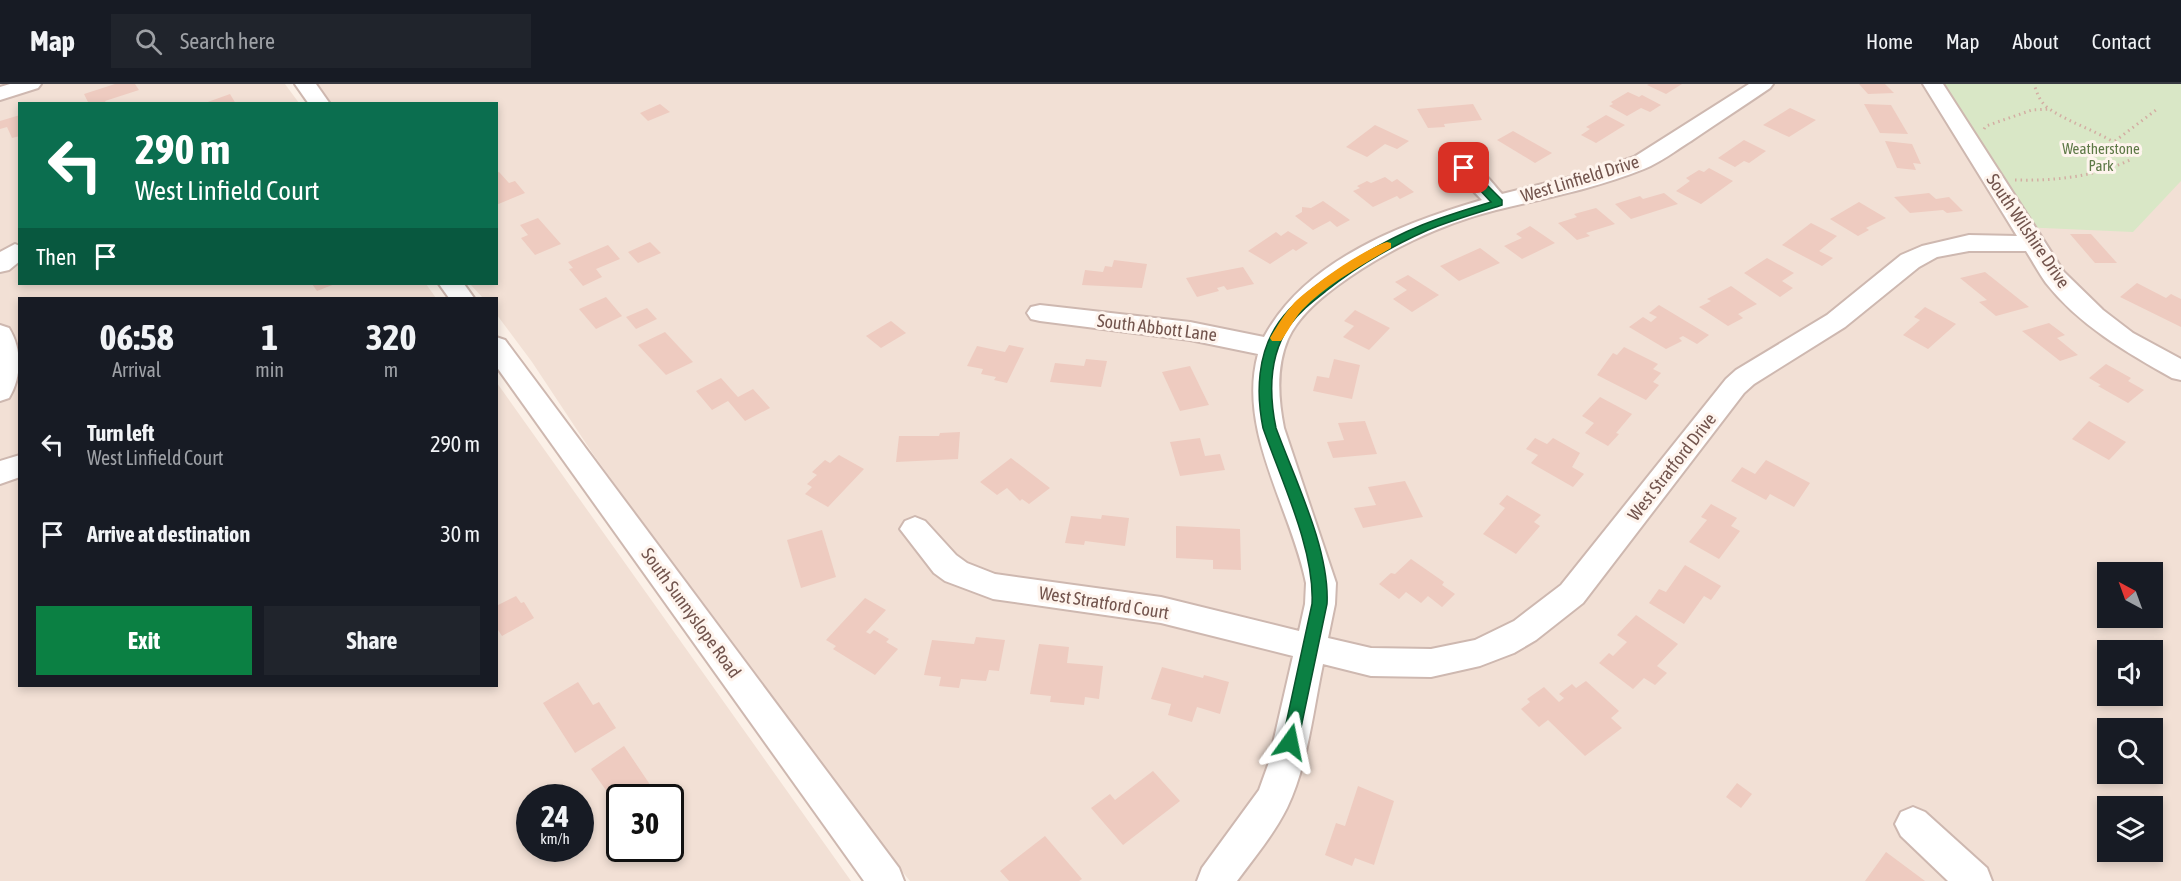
<!DOCTYPE html>
<style>
body{margin:0;font-family:"Asap Condensed",sans-serif;background:#20242c;color:#f1f3f6;height:100vh;display:flex;flex-direction:column;font-size:22px;white-space:nowrap}
*{box-sizing:border-box;margin:0}
p{font-size:20px;color:#9ea1a6}
.icon{flex:none;width:33px;height:33px;fill:none;stroke:currentColor;stroke-width:2;stroke-linecap:round;stroke-linejoin:round}
.map{position:relative;flex:1;overflow:hidden}
.drawer{position:absolute;left:18px;top:213px;width:480px;height:390px;display:flex;flex-direction:column;background:#171b24;border-radius:0px;box-shadow:0 3px 9px #0003}
.drawer>*{flex:none}
.top-card{position:absolute;left:18px;top:18px;width:480px;height:183px;border-radius:0px;box-shadow:0 3px 9px #0003;background:#0b6e4f;color:#fff;overflow:hidden}
.needle{width:39px;rotate:319deg}
.fabs{position:absolute;left:2097px;top:478px;display:grid;gap:12px}
.fabs a{display:grid;place-items:center;width:66px;height:66px;border-radius:0px;background:#171b24;box-shadow:0 3px 9px #0003;font-size:30px}
.speed{position:absolute;left:516px;top:700px;display:flex;gap:12px;font-size:30px;font-weight:700;text-align:center}
.speed>*{display:grid;place-content:center;width:78px;height:78px;border-radius:50%;background:#171b24;box-shadow:0 3px 9px #0003;line-height:1}
.speed small{font-size:15px;font-weight:400}
.speed .limit{border:3px solid #111;border-radius:9px;background:#fff;color:#111}
.pin{position:absolute;display:grid;place-items:center;width:51px;height:51px;color:#fff;margin:-26px;border-radius:12px;box-shadow:0 3px 9px #0006}
.me{position:absolute;width:66px;margin:-33px;rotate:12deg;stroke-linejoin:round;filter:drop-shadow(0 0 4px #0008)}
.turn{display:flex;align-items:center;gap:21px;height:126px;padding:0 18px;font-size:27px}
.turn .icon{width:78px;height:78px;stroke-width:2.5}
.turn b{display:block;font-size:42px;line-height:51px}
.then{display:flex;align-items:center;height:57px;padding:0 18px;background:#0003;gap:12px;font-size:22px}
.eta{display:flex;justify-content:space-evenly;align-items:center;height:102px;text-align:center}
.eta b{font-size:36px;font-weight:700;line-height:42px}
.primary-button{display:flex;gap:12px;margin-top:auto;padding:12px 18px}
.primary-button a{flex:1;height:69px;border-radius:0px;background:#0b8043;color:#fff;font-size:24px;font-weight:700;line-height:69px;text-align:center}
.primary-button a+a{background:#20242c;color:#f1f3f6}
ul{padding:0;list-style:none}
li{display:flex;align-items:center;gap:18px;height:90px;padding:0 18px}
li div{flex:1}
li b{display:block;font-size:22px}
li em{font-style:normal}
header{display:flex;align-items:center;gap:36px;box-sizing:border-box;height:84px;padding:0 30px;background:#171b24;border-bottom:2px solid #363941}
header strong{font-size:28px}
nav{display:flex;gap:33px;margin-inline-start:auto;font-size:21px}
.search{width:420px;height:54px;background:#20242c;display:flex;align-items:center;gap:15px;box-sizing:border-box;padding:0 21px;border-radius:0px;color:#9ea1a6;font-size:22px}
.map>svg:first-child{display:block}
</style>
<header>
<strong>Map</strong>
<div class="search"><svg class="icon" aria-label="search" viewBox="0 0 24 24"><circle cx="10" cy="10" r="6"/><path d="M15 15l6 6"/></svg>Search here</div>
<nav><a>Home</a><a>Map</a><a>About</a><a>Contact</a></nav>
</header>
<div class="map">
<svg width="2181" height="797" viewBox="0 0 2181 797">
<rect width="100%" height="100%" fill="#fbf0e7"/>
<g fill="#f2e0d5" fill-rule="evenodd">
<path d="M0 0H285L299 19 20 20V200H426L436 214H20V602H496L497 299 851 797H0ZM530 714H580V765H530ZM620 714H670V765H620Z"/>
<path d="M318 0H2181V797H910L851 726 593 370 532 278 497 231 496 214H483L470 200H496V20L331 19ZM2108 489H2152V534H2108ZM2108 567H2152V612H2108ZM2108 645H2152V690H2108ZM2108 723H2152V768H2108Z"/>
</g>
<path fill="#d9e7c6" d="M1933 0H2181V97L2133 148 2022 143Z"/>
<g fill="#eecbc0">
<path d="M115 0H135L139 6 105 17 107 20H89L84 10Z"/>
<path d="M1649 0H1682L1666 10 1647 1Z"/>
<path d="M1859 0H1885L1894 9 1868 10Z"/>
<path d="M1628 8 1639 13 1642 11 1661 21 1650 28 1641 24 1627 32 1609 22 1613 20 1611 18Z"/>
<path d="M230 10 236 20H205V19Z"/>
<path d="M660 20 670 28 648 37 640 29Z"/>
<path d="M1473 20 1482 36 1444 40 1445 43 1428 44 1417 25Z"/>
<path d="M1864 20 1891 21 1908 50 1880 49Z"/>
<path d="M1790 24 1816 36 1789 53 1763 41Z"/>
<path d="M20 31V52L12 54 7 43 0 45V37Z"/>
<path d="M1606 31 1625 41 1596 59 1581 51 1590 45 1586 43Z"/>
<path d="M1375 41 1409 57 1397 65 1385 60 1367 73 1346 63Z"/>
<path d="M1513 47 1552 69 1535 79 1497 56Z"/>
<path d="M1744 56 1766 67 1749 79 1744 77 1735 83 1718 74Z"/>
<path d="M1885 57 1912 60 1921 80 1913 79 1916 86 1897 84Z"/>
<path d="M1709 84 1733 97 1701 120 1676 107 1690 97 1686 94 1699 86 1704 88Z"/>
<path d="M499 88 509 99 515 97 525 109 496 121V89Z"/>
<path d="M1385 93 1392 98 1397 95 1414 108 1400 115 1397 112 1373 123 1353 107 1360 104 1357 102 1367 97 1371 99Z"/>
<path d="M1664 109 1678 120 1631 135 1615 120 1640 112 1643 115Z"/>
<path d="M1929 109 1936 115 1949 113 1963 127 1947 129 1943 126 1910 129 1894 113Z"/>
<path d="M1323 117 1350 136 1337 143 1330 137 1313 146 1295 132 1302 128V123L1311 124Z"/>
<path d="M1859 118 1886 134 1866 144 1869 146 1858 152 1830 135Z"/>
<path d="M1596 124 1615 140 1586 149 1590 152 1577 156 1558 139 1577 133 1574 130Z"/>
<path d="M538 134 561 160 535 171 521 154 528 151 520 141Z"/>
<path d="M1811 139 1837 152 1819 167 1833 174 1822 182 1782 161Z"/>
<path d="M1530 142 1555 159 1522 175 1504 162 1522 154 1516 150Z"/>
<path d="M1288 147 1308 159 1296 167 1293 165 1270 180 1248 167 1276 148 1281 152Z"/>
<path d="M2070 150H2091L2117 179H2095Z"/>
<path d="M650 158 661 169 638 179 628 168Z"/>
<path d="M608 161 620 175 596 185 602 193 583 202 569 185 573 184 568 178Z"/>
<path d="M1480 164 1500 179 1459 197 1440 182Z"/>
<path d="M1767 174 1794 189 1782 197 1793 204 1780 213 1744 189Z"/>
<path d="M1114 176 1147 180 1142 204 1082 201 1085 186 1103 188 1105 182 1112 183Z"/>
<path d="M1243 183 1254 200 1227 206 1224 202 1217 204 1219 207 1197 213 1186 194Z"/>
<path d="M1985 188 2029 223 1996 232 1979 218 1987 216 1960 194Z"/>
<path d="M1408 191 1439 211 1412 228 1393 215 1407 206 1395 198Z"/>
<path d="M2137 199 2166 214 2171 210 2181 215V243L2120 213Z"/>
<path d="M312 200H335L317 207Z"/>
<path d="M1731 202 1757 220 1738 230 1743 234 1728 242 1699 223 1711 217 1707 215Z"/>
<path d="M606 213 622 232 596 245 579 225Z"/>
<path d="M1659 221 1709 251 1697 260 1683 252 1679 254 1682 257 1666 265 1629 243 1643 233 1651 238 1657 233 1649 229Z"/>
<path d="M1925 223 1956 240 1928 265 1903 251 1920 236 1914 233Z"/>
<path d="M647 224 657 235 636 245 626 233Z"/>
<path d="M1355 226 1390 244 1369 266 1343 253 1354 242 1344 237Z"/>
<path d="M891 237 906 249 881 264 866 252Z"/>
<path d="M2049 239 2065 251 2057 254 2078 271 2060 277 2022 247Z"/>
<path d="M665 248 693 278 666 291 638 261Z"/>
<path d="M1009 261 1024 264 1007 299 994 296 996 293 981 290 983 285 967 282 977 262 1005 268Z"/>
<path d="M1624 263 1658 280 1653 285 1661 289 1653 298 1659 301 1646 316 1597 291 1613 269 1617 271Z"/>
<path d="M1086 275 1107 277 1101 303 1050 298 1055 279 1084 282Z"/>
<path d="M1334 275 1360 281 1352 315 1313 307 1317 292 1329 294Z"/>
<path d="M2106 280 2131 294 2128 297 2144 306 2128 319 2098 302 2101 301 2089 294Z"/>
<path d="M1190 282 1209 321 1180 327 1162 288Z"/>
<path d="M721 294 738 313 753 305 770 324 745 337 728 317 712 326 696 307Z"/>
<path d="M1600 313 1632 330 1616 349 1619 350 1608 362 1585 349 1594 339 1582 332Z"/>
<path d="M1365 337 1377 370 1333 374 1327 358 1344 356 1338 339Z"/>
<path d="M2089 337 2126 358 2109 376 2072 355Z"/>
<path d="M960 348 958 375 896 378 899 352H939L940 349Z"/>
<path d="M1200 354 1205 372 1220 370 1225 386 1180 392 1170 358Z"/>
<path d="M1535 354 1547 360 1553 354 1580 369 1572 383 1584 390 1573 403 1531 379 1538 371 1526 365Z"/>
<path d="M839 371 864 385 828 423 805 410 812 403 807 400 817 391 812 388 825 376 830 379Z"/>
<path d="M1011 374 1050 404 1029 420 1022 415 1020 417 1007 404 997 411 980 398Z"/>
<path d="M1766 376 1810 399 1794 423 1770 410 1766 416 1731 397 1742 383 1755 390Z"/>
<path d="M1405 397 1423 433 1363 444 1354 424 1376 421 1368 403Z"/>
<path d="M1507 411 1541 431 1534 438 1540 442 1516 470 1483 450 1505 424 1499 420Z"/>
<path d="M1711 420 1737 434 1731 442 1740 447 1719 475 1689 458 1707 436 1701 433Z"/>
<path d="M1102 431 1129 434 1125 462 1085 457 1084 461 1065 459 1071 432 1101 435Z"/>
<path d="M1176 442 1240 445 1241 486 1213 485V476L1176 474Z"/>
<path d="M822 446 836 493 801 504 787 456Z"/>
<path d="M1411 475 1444 498 1442 501 1455 510 1442 523 1428 512 1421 519 1406 508 1399 515 1379 500 1391 489 1395 490Z"/>
<path d="M1685 481 1721 502 1711 516 1704 512 1684 540 1649 519 1659 505 1666 508Z"/>
<path d="M516 512 521 519 524 518 534 534 502 552 496 543V522Z"/>
<path d="M865 514 886 526 866 548 870 550 874 546 889 555 886 558 898 565 875 591 833 565 836 562 826 556Z"/>
<path d="M1636 531 1678 560 1657 582 1667 589 1655 601 1644 594 1633 605 1599 579 1609 569 1613 572 1627 558 1617 551Z"/>
<path d="M976 553 1005 556 999 587 989 586 986 597 961 595 959 604 939 602 941 593 924 591 932 556 974 560Z"/>
<path d="M1039 560 1069 563 1067 579 1103 582 1099 615 1085 613 1084 621 1050 618 1051 612 1030 610Z"/>
<path d="M1162 583 1203 594 1204 591 1229 598 1220 630 1197 623 1192 638 1168 631 1171 620 1151 615Z"/>
<path d="M1586 597 1619 627 1611 634 1622 644 1585 672 1548 636 1539 643 1521 625 1530 618 1527 615 1544 603 1559 618 1564 614 1559 610 1572 600 1576 604Z"/>
<path d="M578 598 593 621 599 618 616 644 575 669 543 619Z"/>
<path d="M624 662 659 714H620V726L591 685Z"/>
<path d="M1153 687 1180 717 1123 761 1091 724 1110 710 1115 716Z"/>
<path d="M1737 699 1752 710 1741 724 1726 713Z"/>
<path d="M1358 702 1394 717 1374 781 1355 774 1352 782 1325 771 1336 739 1345 742Z"/>
<path d="M1045 752 1082 795 1079 797H1009L1000 787Z"/>
<path d="M1886 768 1925 797H1865Z"/>
</g>
<g fill="none" stroke-linecap="round" stroke-linejoin="round">
<g stroke="#ceb8b0" stroke-width="4">
<g id="minor">
<path d="M10 0H41L38 4 0 16V3Z"/>
<path d="M295 0H316L330 20H309Z"/>
<path d="M1749 0H1773L1770 4C1744 22 1717 39 1691 57 1675 67 1661 78 1644 85 1597 104 1545 114 1496 126 1440 140 1383 168 1337 202 1318 216 1298 233 1288 255 1276 283 1278 314 1284 344L1336 499 1335 520 1328 554 1371 564 1431 565 1475 556 1514 537 1561 501 1726 295 1736 286 1827 231 1901 171 1922 162 1969 151 2017 152 1923 0H1943L2064 188 2103 226 2133 249 2181 275V296L2172 294C2126 268 2079 241 2046 199 2039 189 2033 178 2026 167H1969L1937 173 1919 183 1845 243 1754 300 1744 309 1583 519 1536 556 1514 569 1480 582 1431 593 1371 592 1323 580C1313 627 1308 680 1287 724 1274 750 1255 773 1237 797H1197L1202 784 1259 706 1268 681 1293 572 1161 539 993 515 945 497 934 489 900 445 905 437 915 433 925 437 956 471 967 479 995 490 1161 513 1299 547 1305 520 1306 499C1291 424 1237 347 1258 270L1190 256 1040 237 1031 235 1027 229 1031 223 1040 221 1190 238 1264 253C1305 176 1403 139 1482 116L1456 89 1453 84 1456 79C1476 74 1490 97 1502 110L1587 89 1634 73Z"/>
<path d="M15 160 20 162V177L9 186 0 188V168Z"/>
<path d="M439 200H464L474 214H449Z"/>
<path d="M0 241 9 244C22 265 22 292 9 314L0 317Z"/>
<path d="M496 253 505 256 899 784 904 797H864L496 282Z"/>
<path d="M20 371V393L0 400V377Z"/>
<path d="M1913 723 1925 728 1987 784 1992 797H1948L1901 752 1895 740 1901 728Z"/>
</g>
</g>
<g stroke="#d3aea3" stroke-width="3" stroke-dasharray="1.5 4" stroke-linecap="butt">
<path d="M1984 45 1986 42 2032 26 2050 25"/>
<path d="M2115 57 2156 26"/>
<path d="M2015 96C2055 97 2093 93 2130 76L2131 70C2104 48 2074 42 2048 24 2040 18 2037 9 2034 0"/>
</g>
<use href="#minor" fill="#fff" fill-rule="evenodd"/>
</g>
<path fill="#0b8043" stroke="#07532c" stroke-width="1.5" d="M1464 81 1468 82 1502 116V121C1478 129 1452 136 1428 146 1392 162 1356 183 1326 207 1312 218 1299 228 1289 242 1269 272 1269 310 1276 344 1295 396 1330 466 1327 520L1298 658 1296 663 1290 665 1285 663 1282 658 1312 520C1315 466 1281 396 1263 344 1256 309 1257 269 1279 238 1304 202 1380 158 1422 141 1444 132 1468 125 1491 118L1461 86V82Z"/>
<path fill="#f59e0b" d="M1387 158 1391 159V164C1361 182 1327 200 1302 226 1294 235 1288 247 1281 257H1272L1270 254C1277 242 1285 229 1294 219 1314 200 1362 166 1387 158Z"/>
<g text-anchor="middle" stroke-width="6" stroke-linejoin="round" paint-order="stroke">
<g font-size="15" fill="#5d7846" stroke="#fef4ed">
<text x="2101" y="70">Weatherstone<tspan x="2101" dy="17">Park</tspan></text>
</g>
<g font-size="18" fill="#72544d" stroke="#fef4ed">
<text transform="translate(1580 95) rotate(-17)" y="6">West Linfield Drive</text>
<text transform="translate(2028 147) rotate(56)" y="6">South Wilshire Drive</text>
<text transform="translate(1157 244) rotate(7)" y="6">South Abbott Lane</text>
<text transform="translate(1672 383) rotate(-52)" y="6">West Stratford Drive</text>
<text transform="translate(1104 519) rotate(9)" y="6">West Stratford Court</text>
<text transform="translate(691 529) rotate(54)" y="6">South Sunnyslope Road</text>
</g>
</g>
</svg>
<div class="fabs">
<a><svg class="needle" viewBox="-14 -14 28 28"><path d="M0-13l5 13h-10z" fill="#e53935"/><path d="M0 13l5-13h-10z" fill="#9ea1a6"/></svg></a>
<a><svg class="icon" aria-label="sound" viewBox="0 0 24 24"><path d="M4 9h4l5-4v14l-5-4H4zM17 9q2 3 0 6"/></svg></a>
<a><svg class="icon" aria-label="search" viewBox="0 0 24 24"><circle cx="10" cy="10" r="6"/><path d="M15 15l6 6"/></svg></a>
<a><svg class="icon" aria-label="layers" viewBox="0 0 24 24"><path d="M12 4l9 5-9 5-9-5zM3 14l9 5 9-5"/></svg></a>
</div>
<div class="speed"><div>24<small>km/h</small></div><div class="limit">30</div></div>
<div class="pin" style="left:1464px;top:84px;background:#d93025"><svg class="icon" aria-label="arrive" viewBox="0 0 24 24"><path d="M6 21V4h12l-3 4 3 4H6"/></svg></div>
<svg class="me" style="left:1290px;top:658px" viewBox="-20 -20 40 40"><path d="M0-17L14 15 0 8-14 15z" fill="#0b8043" stroke="#fff" stroke-width="4"/></svg>
<div class="top-card">
<div class="turn"><svg class="icon" aria-label="left" viewBox="0 0 24 24"><path d="M17 20v-9H6M10 6l-5 5 5 5"/></svg><div><b>290 m</b>West Linfield Court</div></div>
<div class="then">Then<svg class="icon" aria-label="arrive" viewBox="0 0 24 24"><path d="M6 21V4h12l-3 4 3 4H6"/></svg></div>
</div>
<section class="drawer">
<div class="eta">
<div><b>06:58</b><p>Arrival</p></div>
<div><b>1</b><p>min</p></div>
<div><b>320</b><p>m</p></div>
</div>
<ul>
<li><svg class="icon" aria-label="left" viewBox="0 0 24 24"><path d="M17 20v-9H6M10 6l-5 5 5 5"/></svg><div><b>Turn left</b><p>West Linfield Court</p></div><em>290 m</em></li>
<li><svg class="icon" aria-label="arrive" viewBox="0 0 24 24"><path d="M6 21V4h12l-3 4 3 4H6"/></svg><div><b>Arrive at destination</b></div><em>30 m</em></li>
</ul>
<div class="primary-button"><a>Exit</a><a>Share</a></div>
</section>
</div>
